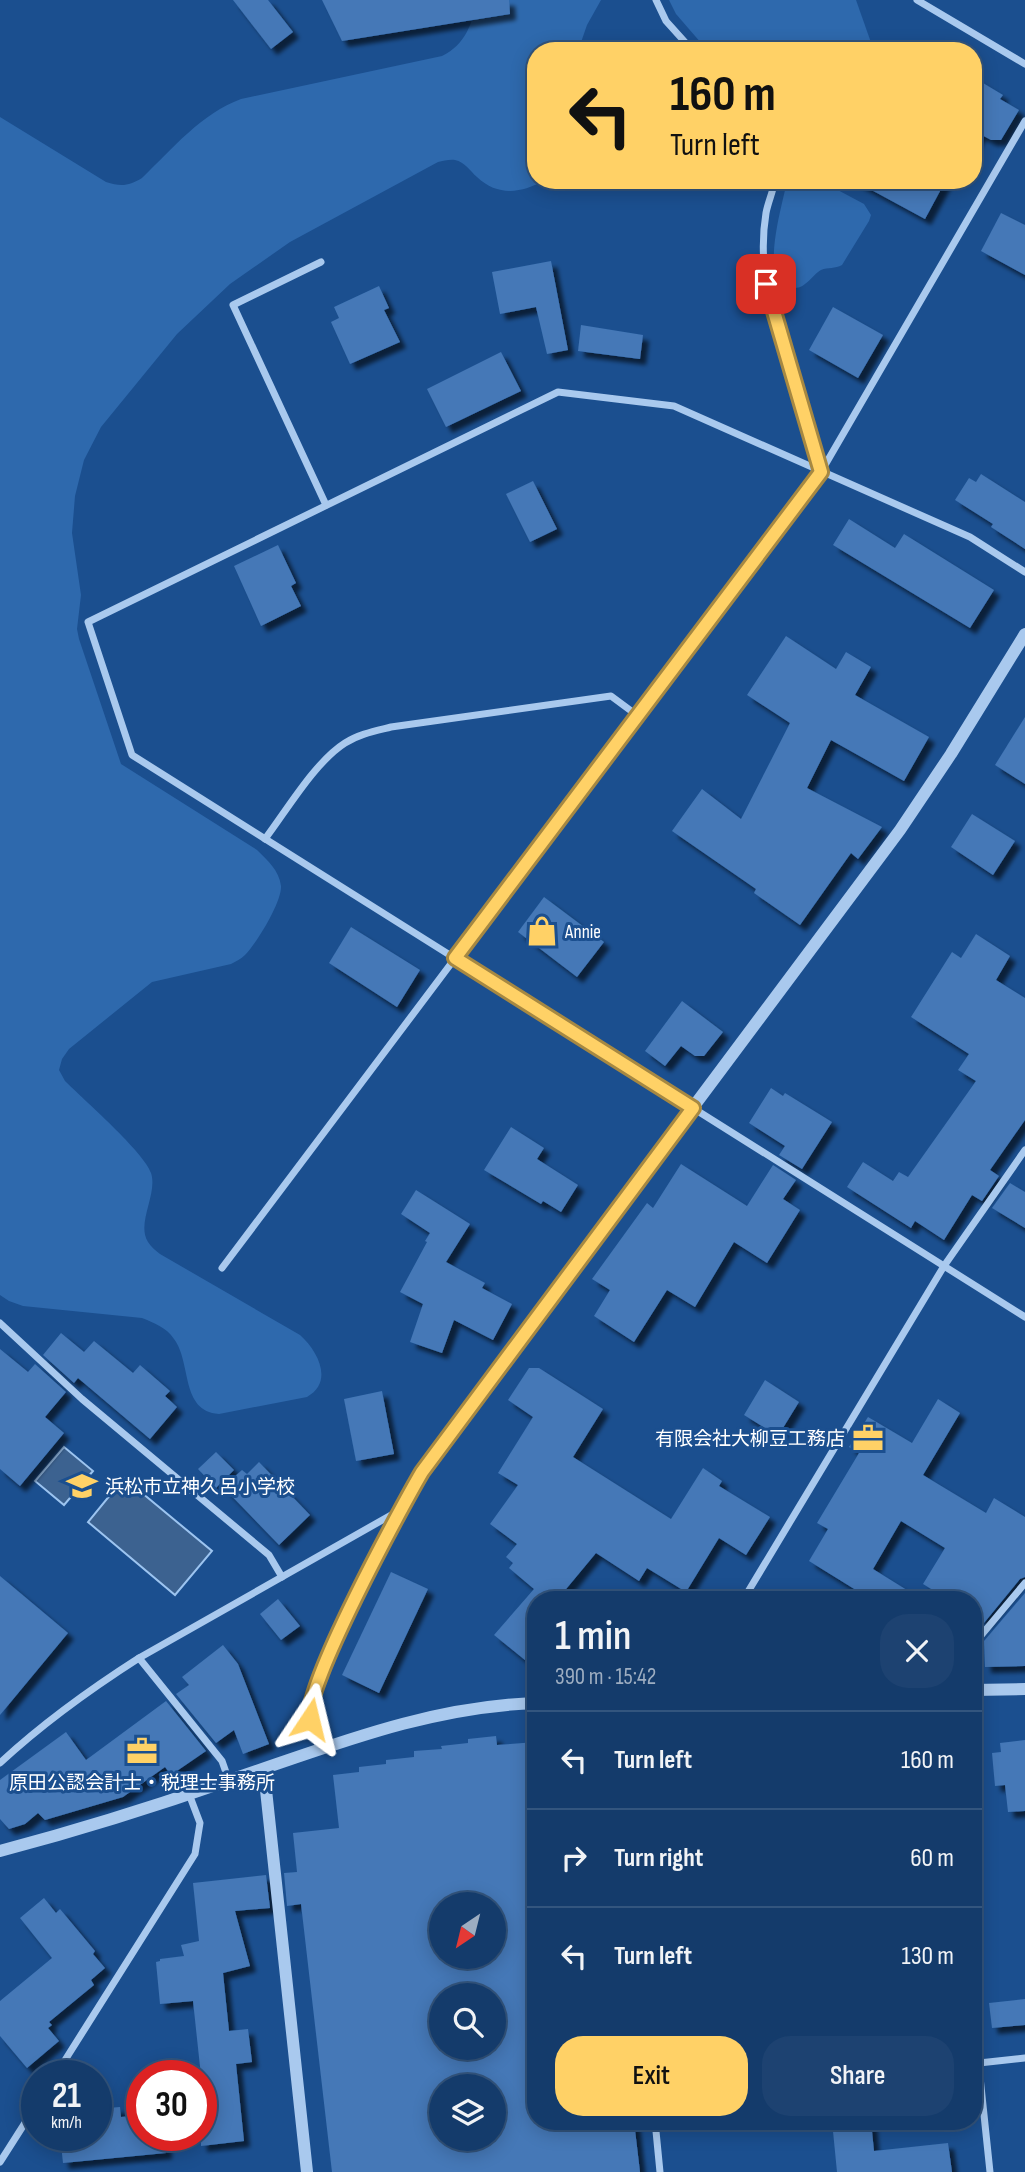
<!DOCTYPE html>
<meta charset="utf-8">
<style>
body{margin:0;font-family:"Sofia Sans Condensed","Noto Sans JP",sans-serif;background:#1d4271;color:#f1f3f6;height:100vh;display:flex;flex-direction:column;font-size:26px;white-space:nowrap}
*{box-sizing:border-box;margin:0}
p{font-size:23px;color:#9dadc1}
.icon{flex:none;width:38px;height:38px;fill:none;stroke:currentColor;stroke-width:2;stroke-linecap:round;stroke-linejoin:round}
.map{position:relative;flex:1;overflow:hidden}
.side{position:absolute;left:527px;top:1591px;width:455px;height:539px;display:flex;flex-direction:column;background:#143b6b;border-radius:28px;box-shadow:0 4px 18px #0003,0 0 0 2px #33557e}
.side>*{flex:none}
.hud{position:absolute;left:527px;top:42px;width:455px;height:147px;border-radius:28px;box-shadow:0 4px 18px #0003,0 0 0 2px #33557e;background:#ffd166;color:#111;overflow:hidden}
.needle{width:46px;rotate:215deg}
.buttons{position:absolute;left:429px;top:1892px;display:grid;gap:14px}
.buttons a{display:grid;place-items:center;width:77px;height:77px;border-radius:50%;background:#143b6b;box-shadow:0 4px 18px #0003,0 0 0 2px #33557e;font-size:35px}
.speed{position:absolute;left:21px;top:2060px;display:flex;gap:14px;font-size:35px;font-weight:700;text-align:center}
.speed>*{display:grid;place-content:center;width:91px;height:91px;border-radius:50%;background:#143b6b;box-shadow:0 4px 18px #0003,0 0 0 2px #33557e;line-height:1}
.speed small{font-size:18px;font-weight:400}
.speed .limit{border:10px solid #d22;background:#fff;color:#111}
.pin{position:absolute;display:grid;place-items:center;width:60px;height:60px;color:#fff;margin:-30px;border-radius:14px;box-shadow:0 4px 10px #0006}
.me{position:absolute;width:77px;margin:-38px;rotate:10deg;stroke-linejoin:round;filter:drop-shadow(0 0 5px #0008)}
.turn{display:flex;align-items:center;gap:24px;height:147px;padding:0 28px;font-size:32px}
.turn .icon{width:91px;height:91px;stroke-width:2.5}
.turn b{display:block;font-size:49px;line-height:60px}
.round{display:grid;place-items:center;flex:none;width:74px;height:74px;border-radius:28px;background:#1d4271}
.summary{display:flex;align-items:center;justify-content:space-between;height:119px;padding:0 28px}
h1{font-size:42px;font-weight:600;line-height:52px}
.primary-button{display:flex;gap:14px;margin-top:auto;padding:14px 28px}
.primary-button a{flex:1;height:80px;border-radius:28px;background:#ffd166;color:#111;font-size:28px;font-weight:600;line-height:80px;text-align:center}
.primary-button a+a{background:#1d4271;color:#f1f3f6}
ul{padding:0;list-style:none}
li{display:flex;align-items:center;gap:21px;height:98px;padding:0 28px;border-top:2px solid #33557e}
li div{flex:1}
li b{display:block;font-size:26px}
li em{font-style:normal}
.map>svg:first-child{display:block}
</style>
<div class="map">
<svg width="1025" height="2172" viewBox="0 0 1025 2172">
<defs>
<filter id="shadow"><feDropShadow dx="6" dy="6" stdDeviation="2" flood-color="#0009"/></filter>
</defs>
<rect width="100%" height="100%" fill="#1b4f8f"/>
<g fill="#2e69ad">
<path d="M478 0H601L587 25 578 51H536V180H545C522 193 498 197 477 177 470 171 465 162 455 160 450 159 443 161 438 162L290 242 230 284 177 334 101 427 84 460 75 496 72 533 81 595 77 629 79 639 121 764 257 850C268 861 279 870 281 886 282 902 256 944 245 955 241 959 236 961 231 964L152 982 69 1049 62 1059 59 1070 65 1081C83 1099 145 1153 151 1173 158 1194 136 1223 148 1242 151 1247 156 1251 160 1254L300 1335C318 1351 334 1382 307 1397L219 1414C180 1411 192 1363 174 1339 166 1327 154 1323 142 1318L23 1306 9 1301 0 1295V117L106 182C121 187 129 186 142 178 172 149 202 113 241 99L442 56C466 44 471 25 478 0Z"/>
<path d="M669 0H856L874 51H708L676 14Z"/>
<path d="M787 180H819L864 204 871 215 869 221 842 265C835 269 828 267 821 270 812 275 806 288 795 288 754 290 785 198 787 180Z"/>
</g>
<g fill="#3c6290" stroke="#9cc4f0" stroke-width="2">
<path d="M64 1447 93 1471 64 1505 35 1481Z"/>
<path d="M124 1478 212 1551 175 1595 88 1522Z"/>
</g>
<g fill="#4478b7" fill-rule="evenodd" filter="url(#shadow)">
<path d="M233 0H268L293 32 271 49Z"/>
<path d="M322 0H509L510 14 342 41Z"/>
<path d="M973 77 1003 95 1000 99 1019 110 1001 140H991L980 134 973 146Z"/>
<path d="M853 180H946L925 219Z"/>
<path d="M1001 213 1025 225V275L981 251Z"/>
<path d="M551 261 568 350 547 354 536 307 500 314 492 272Z"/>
<path d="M379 286 389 308 384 310 400 342 350 364 331 322 339 318 334 307Z"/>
<path d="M833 307 883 335 858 378 809 350Z"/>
<path d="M581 325 643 335 640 359 578 351Z"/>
<path d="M501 352 521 391 446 427 427 389Z"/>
<path d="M981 474 1025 502V549L991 527 993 524 955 500 969 478 976 482Z"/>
<path d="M533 481 557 529 530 542 506 494Z"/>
<path d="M849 519 895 548 904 534 994 590 970 628 833 545Z"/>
<path d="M278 545 296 583 291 586 301 606 261 626 234 566Z"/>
<path d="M786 636 836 669 846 652 871 667 855 695 929 737 904 781 831 740 807 788 882 827 858 859 851 853 800 925 754 893 756 889 672 831 702 789 741 819 790 723 747 695Z"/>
<path d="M1025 717V784L995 765Z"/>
<path d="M972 814 1015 841 993 875 951 847Z"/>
<path d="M544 897 604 942 577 977 518 932Z"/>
<path d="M351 927 420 970 397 1007 329 963Z"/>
<path d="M976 934 1010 956 996 980 1025 998V1120L990 1170 999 1176 982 1201 972 1195 944 1240 915 1221 911 1228 847 1187 863 1162 893 1181 899 1172 908 1177 976 1081 958 1070 969 1054 911 1017 952 952 961 958Z"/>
<path d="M682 1001 723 1032 704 1056H695L681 1046 665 1066 645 1051Z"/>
<path d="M771 1088 783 1096 785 1093 832 1122 802 1169 779 1155 785 1146 749 1123Z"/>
<path d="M511 1127 544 1148 537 1159 578 1185 561 1212 543 1201 541 1204 484 1170Z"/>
<path d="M681 1164 747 1206 773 1165 796 1180 783 1199 800 1210 767 1263 734 1242 695 1307 667 1290 634 1342 594 1316 610 1290 592 1279 647 1203 653 1208Z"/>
<path d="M1010 1183 1025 1192V1228L992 1208Z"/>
<path d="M416 1190 470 1224 446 1262 485 1283 482 1288 512 1304 493 1340 454 1320 442 1353 410 1342 423 1304 400 1292 427 1242 425 1241 430 1233 401 1214Z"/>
<path d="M61 1333 84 1352 94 1341 133 1373 140 1365 170 1391 165 1396 177 1407 150 1439 78 1378 74 1383 43 1355Z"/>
<path d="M0 1349 28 1372 35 1364 66 1392 45 1417 64 1433 20 1486 0 1469Z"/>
<path d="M529 1368H539L603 1409 573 1457 671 1519 703 1468 722 1481 719 1486 770 1517 746 1555 719 1538 686 1592 647 1568 639 1581 596 1553 557 1600H536V1669L494 1635 534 1589 509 1568 513 1563 506 1557 517 1544 490 1524 518 1485 498 1473 533 1417 508 1400Z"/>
<path d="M765 1380 799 1402 778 1436 744 1415Z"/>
<path d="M382 1391 394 1454 356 1461 344 1399Z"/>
<path d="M938 1399 960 1413 923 1475 986 1513 994 1498 1025 1517V1577L1020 1579 984 1623V1620L973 1614V1600H949L923 1584 945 1548 901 1521 873 1569 923 1600H872L809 1561 828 1529 817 1523 859 1453 849 1447 868 1417 912 1443Z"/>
<path d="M216 1452 234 1470 216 1488 198 1469Z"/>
<path d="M259 1462 310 1515 279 1545 223 1487 242 1470 247 1474Z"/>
<path d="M391 1572 428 1589 379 1693 342 1675Z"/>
<path d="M0 1576 68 1633 0 1715Z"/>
<path d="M1025 1593V1666L985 1667 984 1641Z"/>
<path d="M278 1599 300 1626 281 1640 260 1614Z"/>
<path d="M223 1645 238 1664 269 1744 243 1754 234 1730 216 1743 176 1694 189 1685 182 1677Z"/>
<path d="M166 1701 206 1751 171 1775 165 1767 123 1797 45 1820 38 1813 25 1824 9 1829 0 1819V1780L66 1732 86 1760Z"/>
<path d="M496 1736 497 1745 536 1742V2121H634L640 2172H332L301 1904 287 1906 284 1873 297 1872 293 1833 339 1828 333 1775 359 1772V1767L386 1764V1760L414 1757V1751L442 1749 441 1746 468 1743V1739ZM441 1904H494V1956H441ZM441 1995H494V2048H441ZM441 2086H494V2138H441Z"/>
<path d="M1025 1740V1811L1008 1812 1005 1785 995 1786 992 1753 1001 1752 1000 1743Z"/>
<path d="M266 1875 270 1908 235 1911 250 1966 223 1973 229 2031 248 2029 252 2062 236 2064 244 2141 201 2146V2076L193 2001 160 2004 156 1962 160 1961V1959L184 1956 181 1945 199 1941 193 1883Z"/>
<path d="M44 1898 56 1913 60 1909 95 1951 93 1954 105 1968 91 1980 94 1985 49 2022 52 2025 48 2028 59 2041 27 2068 0 2036V2001L52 1958 20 1918Z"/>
<path d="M1025 1999V2025L992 2028 989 2003Z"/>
<path d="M120 2107 121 2117 142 2115V2135H165L166 2153 63 2163 60 2135H96V2109Z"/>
<path d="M832 2121H871L874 2151 948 2143 952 2172H837Z"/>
</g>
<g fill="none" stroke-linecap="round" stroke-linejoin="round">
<g stroke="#a9c9ee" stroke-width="7">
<path d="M656 0 666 21 693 51"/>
<path d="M917 0 1025 64"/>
<path d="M775 180C773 192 768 202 766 213 761 243 763 270 769 298L821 472"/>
<path d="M321 262 233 305 326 505"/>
<path d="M1025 572 970 537 674 406 558 392 88 622 132 755 1025 1317"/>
<path d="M265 839C287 810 315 762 345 743 359 734 375 731 391 727L611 696 638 716"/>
<path d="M222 1268 821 472 1025 121"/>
<path d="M0 1323 82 1399 269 1555 282 1577"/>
<path d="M746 1600V1595L944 1266 1025 1150"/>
<path d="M973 1645 1025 1583"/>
<path d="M319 1749 309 1713 317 1681 399 1511"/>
<path d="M0 1763C43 1723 89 1690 139 1658"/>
<path d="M229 1781 222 1761 139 1658 400 1510"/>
<path d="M973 2010 990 2172"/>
<path d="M979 2063 1025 2058"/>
<path d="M55 2076 195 1854 200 1823 189 1794"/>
<path d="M655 2121 660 2172"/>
<path d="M0 2162 37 2104"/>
</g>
<g stroke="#a9c9ee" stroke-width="12">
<path d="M400 1510 422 1472 444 1441 900 830 951 754 1025 634"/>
<path d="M973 1690 1025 1689"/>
<path d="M259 1771 266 1790 307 2172"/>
<path d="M0 1851C79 1830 156 1806 233 1779 334 1745 427 1707 536 1703"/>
</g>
</g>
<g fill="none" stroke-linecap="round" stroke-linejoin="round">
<g stroke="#a68842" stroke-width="18">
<path id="route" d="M310 1719C302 1690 402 1506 422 1472L693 1108 455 958 821 472 766 284"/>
</g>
<use href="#route" stroke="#ffd166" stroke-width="12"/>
</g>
<defs>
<g id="shop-bare" transform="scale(2.415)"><path d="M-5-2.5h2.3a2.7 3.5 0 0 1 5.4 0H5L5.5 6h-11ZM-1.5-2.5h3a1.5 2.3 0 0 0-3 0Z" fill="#ffd166" stroke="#1b4f8f" stroke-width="2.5" paint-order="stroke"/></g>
<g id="office-bare" transform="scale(2.415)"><path d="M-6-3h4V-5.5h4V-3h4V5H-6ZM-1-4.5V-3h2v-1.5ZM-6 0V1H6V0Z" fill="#ffd166" stroke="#1b4f8f" stroke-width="2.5" paint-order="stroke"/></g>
<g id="school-bare" transform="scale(2.415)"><path d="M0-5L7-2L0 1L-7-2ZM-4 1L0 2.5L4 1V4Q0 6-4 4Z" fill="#ffd166" stroke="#1b4f8f" stroke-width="2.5" paint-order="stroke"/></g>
</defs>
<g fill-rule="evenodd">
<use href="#shop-bare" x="542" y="931"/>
<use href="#office-bare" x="868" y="1438"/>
<use href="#school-bare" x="82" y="1486"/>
<use href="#office-bare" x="142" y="1751"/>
</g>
<g text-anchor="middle" stroke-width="6" stroke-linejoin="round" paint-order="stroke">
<g font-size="19" fill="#fff" stroke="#1b4f8f" text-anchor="start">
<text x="565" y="938">Annie</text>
<text x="845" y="1445" text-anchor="end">有限会社大柳豆工務店</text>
<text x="105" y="1493">浜松市立神久呂小学校</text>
<text x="142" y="1789" text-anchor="middle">原田公認会計士・税理士事務所</text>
</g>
</g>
</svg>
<div class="buttons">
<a><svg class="needle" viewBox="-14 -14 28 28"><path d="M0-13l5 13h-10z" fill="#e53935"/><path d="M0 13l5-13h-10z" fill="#9dadc1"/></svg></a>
<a><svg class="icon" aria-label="search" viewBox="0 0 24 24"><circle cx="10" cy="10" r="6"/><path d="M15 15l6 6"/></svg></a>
<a><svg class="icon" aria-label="layers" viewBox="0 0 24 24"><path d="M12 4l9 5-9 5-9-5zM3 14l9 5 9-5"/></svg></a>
</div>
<div class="speed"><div>21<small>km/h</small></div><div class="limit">30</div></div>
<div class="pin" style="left:766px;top:284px;background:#d93025"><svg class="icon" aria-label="arrive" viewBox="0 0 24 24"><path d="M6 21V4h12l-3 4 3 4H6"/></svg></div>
<svg class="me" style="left:310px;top:1719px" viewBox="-20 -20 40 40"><path d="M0-17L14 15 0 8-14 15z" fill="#ffd166" stroke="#fff" stroke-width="4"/></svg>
<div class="hud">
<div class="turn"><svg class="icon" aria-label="left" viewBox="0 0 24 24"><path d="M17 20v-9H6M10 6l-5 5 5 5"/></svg><div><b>160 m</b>Turn left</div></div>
</div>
<section class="side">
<div class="summary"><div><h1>1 min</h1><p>390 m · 15:42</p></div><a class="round"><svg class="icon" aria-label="close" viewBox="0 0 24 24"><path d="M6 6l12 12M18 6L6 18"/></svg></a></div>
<ul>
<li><svg class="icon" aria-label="left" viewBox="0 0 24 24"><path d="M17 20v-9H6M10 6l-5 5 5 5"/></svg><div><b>Turn left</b></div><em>160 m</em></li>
<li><svg class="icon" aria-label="right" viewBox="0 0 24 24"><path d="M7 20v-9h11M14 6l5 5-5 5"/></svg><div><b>Turn right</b></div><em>60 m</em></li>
<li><svg class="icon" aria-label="left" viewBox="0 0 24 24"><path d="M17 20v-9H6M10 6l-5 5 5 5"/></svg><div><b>Turn left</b></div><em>130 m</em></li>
</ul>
<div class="primary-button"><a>Exit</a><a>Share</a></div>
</section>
</div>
